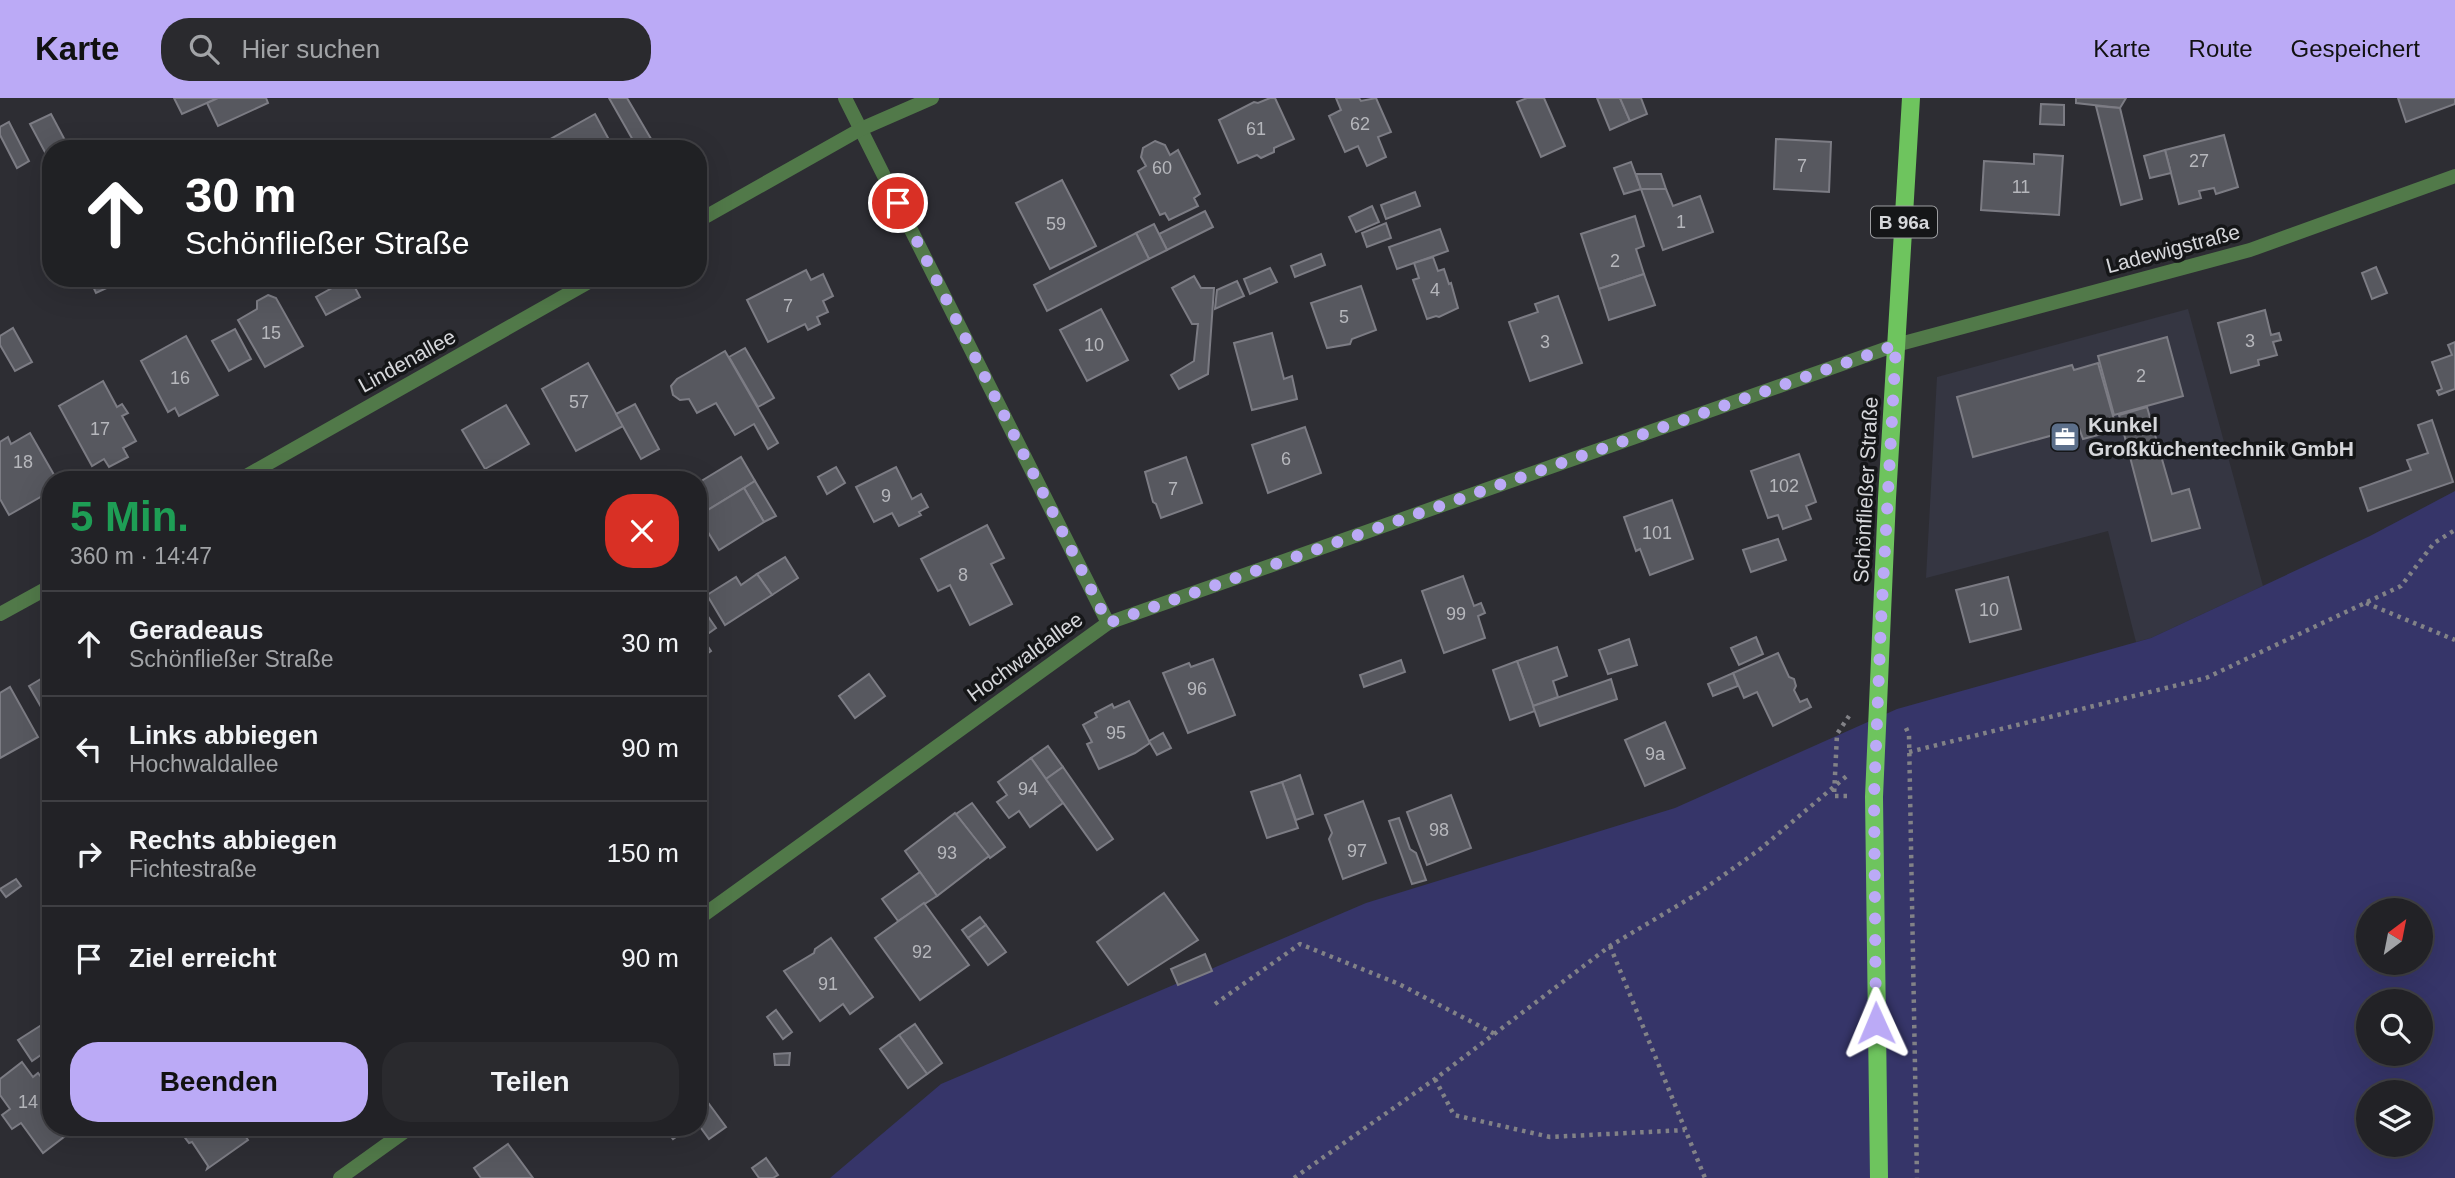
<!DOCTYPE html>
<html lang="de">
<meta charset="utf-8">
<style>
body{margin:0;font-family:Helvetica,sans-serif;background:#2a2a2e;color:#f1f3f6;height:100vh;display:flex;flex-direction:column;font-size:26px;white-space:nowrap}
*{box-sizing:border-box;margin:0}
p{font-size:23px;color:#a2a4a7}
.icon{flex:none;width:38px;height:38px;fill:none;stroke:currentColor;stroke-width:2;stroke-linecap:round;stroke-linejoin:round}
.map{position:relative;flex:1;overflow:hidden}
.drawer{position:absolute;left:42px;top:373px;width:665px;height:665px;display:flex;flex-direction:column;background:#222226;border-radius:28px;box-shadow:0 7px 28px #0002,0 0 0 2px #3f3f43}
.drawer>*{flex:none}
.hud{position:absolute;left:42px;top:42px;width:665px;height:147px;border-radius:28px;box-shadow:0 7px 28px #0002,0 0 0 2px #3f3f43;background:#202124;color:#fff;overflow:hidden}
.needle{width:46px;rotate:32deg}
.controls{position:absolute;left:2356px;top:800px;display:grid;gap:14px}
.controls a{display:grid;place-items:center;width:77px;height:77px;border-radius:50%;background:#222226;box-shadow:0 7px 28px #0002,0 0 0 2px #3f3f43;font-size:35px}
.pin{position:absolute;display:grid;place-items:center;width:60px;height:60px;color:#fff;margin:-30px;border:4px solid #fff;border-radius:50%;box-shadow:0 2px 7px #0007}
.me{position:absolute;width:77px;margin:-38px;rotate:359deg;stroke-linejoin:round;filter:drop-shadow(0 0 5px #0008)}
.turn{display:flex;align-items:center;gap:24px;height:147px;padding:0 28px;font-size:32px}
.turn .icon{width:91px;height:91px;stroke-width:2.5}
.turn b{display:block;font-size:49px;line-height:60px}
.round{display:grid;place-items:center;flex:none;width:74px;height:74px;border-radius:28px;background:#2a2a2e}
.head{display:flex;align-items:center;justify-content:space-between;height:119px;padding:0 28px}
h1{font-size:42px;font-weight:700;line-height:52px;color:#1e9e55}
.button{display:flex;gap:14px;margin-top:auto;padding:14px 28px}
.button a{flex:1;height:80px;border-radius:28px;background:#bbaaf6;color:#111;font-size:28px;font-weight:700;line-height:80px;text-align:center}
.button a+a{background:#2a2a2e;color:#f1f3f6}
ul{padding:0;list-style:none}
li{display:flex;align-items:center;gap:21px;height:105px;padding:0 28px;border-top:2px solid #3f3f43}
li div{flex:1}
li b{display:block;font-size:26px}
li em{font-style:normal}
header{display:flex;align-items:center;gap:42px;box-sizing:border-box;height:98px;padding:0 35px;background:#bbaaf6;color:#111}
header strong{font-size:33px}
nav{display:flex;gap:38px;margin-inline-start:auto;font-size:24px}
.search{width:490px;height:63px;background:#2a2a2e;display:flex;align-items:center;gap:18px;box-sizing:border-box;padding:0 24px;border-radius:28px;color:#a2a4a7;font-size:26px}
.map>svg:first-child{display:block}
</style>
<header>
<strong>Karte</strong>
<div class="search"><svg class="icon" aria-label="search" viewBox="0 0 24 24"><circle cx="10" cy="10" r="6"/><path d="M15 15l6 6"/></svg>Hier suchen</div>
<nav><a>Karte</a><a>Route</a><a>Gespeichert</a></nav>
</header>
<div class="map">
<svg width="2455" height="1080" viewBox="0 0 2455 1080">
<rect width="100%" height="100%" fill="#2d2d33"/>
<path fill="#353642" d="M2188 211 2263 488 2151 540 2136 544 2108 433 1926 480 1937 279Z"/>
<path fill="#363569" fill-rule="evenodd" d="M2455 393V1080H830L941 986 1366 805 1675 710 1897 611 2151 540 2370 438ZM2368 812H2420V864H2368ZM2368 903H2420V956H2368ZM2368 994H2420V1046H2368Z"/>
<g fill="#57585f" stroke="#7c7c84" stroke-width="2">
<path d="M174 0H218L182 16Z"/>
<path d="M218 0H266L268 5 218 28 207 5Z"/>
<path d="M609 0H627L657 51H638Z"/>
<path d="M1270 0H1275L1294 41 1274 50V54L1261 60 1257 57 1238 65 1219 22 1254 4 1258 5Z"/>
<path d="M1336 0H1359L1361 3 1376 0 1391 34 1378 39 1386 59 1367 68 1358 48 1345 54 1329 18 1341 12Z"/>
<path d="M1527 0H1544L1565 48 1541 59 1517 4Z"/>
<path d="M1597 0H1620L1630 23 1610 32Z"/>
<path d="M1620 0H1641L1647 16 1630 23Z"/>
<path d="M2076 0H2126L2120 10 2076 5Z"/>
<path d="M2398 0H2455V6L2406 24Z"/>
<path d="M2041 6 2064 7V27L2040 26Z"/>
<path d="M2096 8 2120 10 2142 101 2121 107Z"/>
<path d="M51 16 67 46 57 51H51V54L46 56 30 26Z"/>
<path d="M595 16 614 51H551L547 43Z"/>
<path d="M9 24 29 63 17 70 0 37V29Z"/>
<path d="M2224 37 2238 89 2216 96 2214 90 2199 93 2201 100 2179 106 2165 52Z"/>
<path d="M1776 41 1831 44 1829 94 1774 91Z"/>
<path d="M1155 43 1165 47 1170 57 1178 52 1200 96 1194 100 1198 108 1169 122 1165 115 1160 117 1138 73 1146 68 1141 59 1143 50Z"/>
<path d="M2165 52 2171 75 2150 80 2144 58Z"/>
<path d="M2034 56 2063 58 2059 117 1981 112 1984 63 2034 66Z"/>
<path d="M1631 64 1641 91 1624 96 1614 70Z"/>
<path d="M1636 76H1661L1666 91H1641Z"/>
<path d="M1062 82 1096 148 1050 171 1016 105Z"/>
<path d="M1641 91H1666L1673 108 1700 98 1713 134 1663 152Z"/>
<path d="M1415 94 1420 108 1386 121 1381 107Z"/>
<path d="M1372 108 1379 124 1356 134 1349 119Z"/>
<path d="M1205 113 1213 129 1167 152 1159 136Z"/>
<path d="M1635 118 1644 148 1636 151 1644 176 1599 191 1581 136Z"/>
<path d="M1386 125 1391 140 1367 149 1362 135Z"/>
<path d="M1154 126 1167 152 1149 161 1136 135Z"/>
<path d="M1440 131 1448 153 1397 171 1389 149Z"/>
<path d="M1136 135 1149 161 1047 213 1034 187Z"/>
<path d="M1321 156 1325 167 1295 179 1291 168Z"/>
<path d="M1433 159 1438 173 1444 171 1449 186 1451 185 1458 210 1439 219 1436 218 1427 221 1413 182 1419 180 1414 165Z"/>
<path d="M2376 169 2387 195 2372 201 2362 175Z"/>
<path d="M1270 170 1277 184 1250 196 1244 181Z"/>
<path d="M806 172 811 182 823 176 833 198 823 203 828 214 817 219 820 226 808 232 805 226 768 244 747 202Z"/>
<path d="M1644 176 1655 207 1609 222 1599 191Z"/>
<path d="M1194 178 1201 190H1214L1208 276 1179 291 1171 277 1194 263 1198 226H1192L1172 190Z"/>
<path d="M97 180H107L111 188 96 195 91 184Z"/>
<path d="M350 180 360 199 326 217 316 199Z"/>
<path d="M1237 183 1244 198 1215 211 1217 192Z"/>
<path d="M1361 188 1376 232 1352 241 1350 246 1327 250 1311 205Z"/>
<path d="M268 197 276 200 303 248 265 269 238 222 257 211V203Z"/>
<path d="M1558 198 1582 265 1530 283 1509 224 1538 214 1535 206Z"/>
<path d="M1101 211 1128 262 1087 283 1060 232Z"/>
<path d="M2265 212 2271 237 2279 235 2281 242 2273 244 2277 257 2258 262 2259 267 2231 275 2218 225Z"/>
<path d="M13 230 32 264 15 273 0 247V238Z"/>
<path d="M235 231 251 261 229 273 212 243Z"/>
<path d="M1272 235 1284 281 1292 278 1297 301 1252 312 1234 245Z"/>
<path d="M186 238 218 297 179 318 175 310 168 314 141 263Z"/>
<path d="M2167 239 2183 298 2114 317 2098 258Z"/>
<path d="M2455 244V291L2439 297 2437 293 2442 291 2432 264 2452 257 2448 247Z"/>
<path d="M745 250 774 300 758 309 729 259Z"/>
<path d="M725 253 778 345 768 351 754 326 735 337 716 305 697 315 689 301 680 302 673 297 671 288 677 281Z"/>
<path d="M588 265 623 328 576 353 542 291Z"/>
<path d="M2098 265 2117 332 2083 341 2079 330 1973 359 1957 299 2072 267 2074 272Z"/>
<path d="M103 283 117 309 122 306 128 315 122 318 136 343 123 350 128 359 109 369 104 361 92 368 59 308Z"/>
<path d="M635 306 659 351 641 361 616 316Z"/>
<path d="M506 307 529 346 485 371 462 332Z"/>
<path d="M2147 309 2172 396 2189 391 2200 430 2152 443 2119 317Z"/>
<path d="M2432 322 2453 384 2368 413 2360 390 2411 372 2407 362 2428 355 2418 327Z"/>
<path d="M1305 329 1321 375 1268 395 1252 347Z"/>
<path d="M30 335 57 382H51V393L9 417 0 401V344L8 339 11 346Z"/>
<path d="M1799 356 1816 404 1806 408 1811 421 1783 431 1778 417 1768 420 1751 373Z"/>
<path d="M741 359 755 383 698 418V385Z"/>
<path d="M1186 359 1202 405 1161 420 1156 406 1153 404 1145 374Z"/>
<path d="M836 369 845 385 827 396 818 379Z"/>
<path d="M896 369 912 401 921 396 928 409 919 414 921 417 899 428 892 415 874 424 856 389Z"/>
<path d="M755 383 776 418 764 424 744 390Z"/>
<path d="M744 390 764 424 719 452 698 418Z"/>
<path d="M1672 402 1693 461 1650 477 1640 451 1636 453 1624 419Z"/>
<path d="M987 427 1004 460 991 466 1012 506 970 527 950 487 938 493 921 461Z"/>
<path d="M1778 441 1786 462 1751 474 1743 452Z"/>
<path d="M785 459 798 480 772 497 757 476Z"/>
<path d="M757 476 772 497 725 527 707 497 736 479 741 487Z"/>
<path d="M1463 478 1474 508 1481 505 1485 515 1478 518 1485 540 1444 555 1422 493Z"/>
<path d="M2008 479 2021 531 1970 544 1956 492Z"/>
<path d="M698 504 716 530 702 540 711 553 698 562Z"/>
<path d="M1756 539 1763 556 1739 567 1731 550Z"/>
<path d="M1629 541 1637 567 1608 576 1599 552Z"/>
<path d="M1557 549 1567 578 1553 583 1558 599 1533 608 1517 563Z"/>
<path d="M1778 555 1789 579 1794 581 1796 588 1794 592 1800 604 1807 601 1811 609 1773 628 1757 594 1744 600 1733 575Z"/>
<path d="M1213 561 1235 617 1188 635 1163 575 1189 565 1191 569Z"/>
<path d="M1401 562 1405 574 1364 589 1360 577Z"/>
<path d="M1517 563 1535 613 1510 622 1493 572Z"/>
<path d="M51 575V620L48 621 29 588Z"/>
<path d="M1733 575 1738 588 1713 598 1708 586Z"/>
<path d="M869 576 885 598 855 620 839 598Z"/>
<path d="M1611 581 1617 601 1540 628 1533 608Z"/>
<path d="M10 589 38 639 0 660V595Z"/>
<path d="M1129 603 1150 645 1135 655 1099 671 1087 646 1092 644 1083 627 1097 619 1095 615 1112 606 1114 610Z"/>
<path d="M1665 624 1685 670 1645 688 1625 642Z"/>
<path d="M1163 635 1171 650 1157 657 1149 643Z"/>
<path d="M1048 648 1063 669 1046 681 1031 660Z"/>
<path d="M1031 660 1063 705 1030 729 1019 713 1009 720 997 704 1007 697 998 684Z"/>
<path d="M1063 669 1113 741 1097 752 1046 681Z"/>
<path d="M1300 677 1313 716 1296 722 1282 684Z"/>
<path d="M1282 684 1298 730 1267 740 1251 694Z"/>
<path d="M1451 697 1471 750 1427 767 1407 714Z"/>
<path d="M1363 703 1386 765 1343 781 1329 741 1332 735 1325 717Z"/>
<path d="M972 705 1005 749 990 760 956 716Z"/>
<path d="M955 715 989 758 937 798 905 753Z"/>
<path d="M1399 720 1410 751 1416 755 1426 782 1412 786 1389 723Z"/>
<path d="M920 774 937 798 898 823 882 801Z"/>
<path d="M16 781 21 788 6 799 0 791Z"/>
<path d="M1164 795 1198 842 1128 887 1097 844Z"/>
<path d="M924 805 969 867 920 902 875 840Z"/>
<path d="M980 819 986 827 968 840 962 832Z"/>
<path d="M986 827 1006 854 988 867 968 840Z"/>
<path d="M831 840 873 899 850 916 843 906 820 923 784 873 814 855 815 851Z"/>
<path d="M1205 856 1212 873 1178 887 1171 871Z"/>
<path d="M776 912 792 934 783 941 767 919Z"/>
<path d="M51 921V950L32 963 18 942Z"/>
<path d="M915 926 942 965 927 976 899 937Z"/>
<path d="M899 937 927 976 908 990 880 951Z"/>
<path d="M790 955 789 967H775L774 956Z"/>
<path d="M22 964 33 979 38 975 51 992V1029H77L43 1055 21 1025 12 1031 2 1017 10 1011 0 997V981Z"/>
<path d="M698 991 726 1029 709 1041 698 1026Z"/>
<path d="M177 1029H239L248 1042 207 1071 208 1068 192 1044 189 1045Z"/>
<path d="M664 1029H690L673 1041Z"/>
<path d="M508 1046 533 1080H481L474 1070Z"/>
<path d="M766 1060 778 1077 773 1080H759L752 1070Z"/>
</g>
<g fill="none" stroke-linecap="round" stroke-linejoin="round">
<g stroke="#828287" stroke-width="4.5" stroke-dasharray="3.5 5" stroke-linecap="butt">
<path d="M2366 505 2455 542"/>
<path d="M1906 630 1909 637 1917 1080"/>
<path d="M1909 654 2206 580 2401 488 2434 445 2455 432"/>
<path d="M1847 698H1834L1837 636 1849 618"/>
<path d="M1610 848 1705 1080"/>
<path d="M1215 906 1300 846 1399 886 1495 936"/>
<path d="M1435 981 1454 1017 1550 1039 1685 1032"/>
<path d="M1294 1080 1435 981 1610 848 1697 796 1759 752 1849 676"/>
</g>
<g stroke="#517949" stroke-width="14">
<path d="M845 0 1108 525"/>
<path d="M698 123 861 31 932 0"/>
<path d="M239 382 596 180"/>
<path d="M0 516 51 488"/>
<path d="M698 821 1108 525 1896 247 2250 152 2455 78"/>
<path d="M340 1080 411 1029"/>
</g>
<path stroke="#6ec45e" stroke-width="18" d="M1879 1080 1874 699 1887 400 1911 0"/>
</g>
<g fill="none" stroke-linecap="round" stroke-linejoin="round">
<path stroke="#bbaaf6" stroke-width="12" stroke-dasharray="0 21.6" d="M898 105 1108 525 1896 247 1881 524 1874 699 1876 925"/>
</g>
<defs>
<g id="office-square" transform="scale(1.575)"><rect x="-9" y="-9" width="18" height="18" rx="4" fill="#5c6f8a" stroke="#151618"/><path d="M-6-3h4V-5.5h4V-3h4V5H-6ZM-1-4.5V-3h2v-1.5ZM-6 0V1H6V0Z" fill="#fff"/></g>
</defs>
<g fill-rule="evenodd">
<use href="#office-square" x="2065" y="339"/>
</g>
<g text-anchor="middle" stroke-width="7" stroke-linejoin="round" paint-order="stroke">
<g font-size="18" fill="#b6b7bc">
<text x="1360" y="32">62</text>
<text x="1256" y="37">61</text>
<text x="2199" y="69">27</text>
<text x="1802" y="74">7</text>
<text x="1162" y="76">60</text>
<text x="2021" y="95">11</text>
<text x="1681" y="130">1</text>
<text x="1056" y="132">59</text>
<text x="1615" y="169">2</text>
<text x="1435" y="198">4</text>
<text x="788" y="214">7</text>
<text x="1344" y="225">5</text>
<text x="271" y="241">15</text>
<text x="2250" y="249">3</text>
<text x="1545" y="250">3</text>
<text x="1094" y="253">10</text>
<text x="2141" y="284">2</text>
<text x="180" y="286">16</text>
<text x="579" y="310">57</text>
<text x="100" y="337">17</text>
<text x="1286" y="367">6</text>
<text x="23" y="370">18</text>
<text x="1784" y="394">102</text>
<text x="1173" y="397">7</text>
<text x="886" y="404">9</text>
<text x="1657" y="441">101</text>
<text x="963" y="483">8</text>
<text x="1989" y="518">10</text>
<text x="1456" y="522">99</text>
<text x="1197" y="597">96</text>
<text x="1116" y="641">95</text>
<text x="1655" y="662">9a</text>
<text x="1028" y="697">94</text>
<text x="1439" y="738">98</text>
<text x="1357" y="759">97</text>
<text x="947" y="761">93</text>
<text x="922" y="860">92</text>
<text x="828" y="892">91</text>
<text x="28" y="1010">14</text>
</g>
<rect fill="#151618" stroke="#9c9da0" stroke-width="2" x="1871" y="108.5" width="66" height="31" rx="5"/>
<g font-size="19" font-weight="bold" fill="#d6d7db">
<text x="1904" y="131">B 96a</text>
</g>
<g font-size="21" fill="#d6d7db" stroke="#151618">
<text transform="translate(2173 151) rotate(-15)" y="7">Ladewigstraße</text>
<text transform="translate(407 263) rotate(-29)" y="7">Lindenallee</text>
<text transform="translate(1866 392) rotate(-87)" y="7">Schönfließer Straße</text>
<text transform="translate(1025 559) rotate(-36)" y="7">Hochwaldallee</text>
</g>
<g font-size="21" font-weight="bold" fill="#d6d7db" stroke="#151618" text-anchor="start">
<text x="2088" y="334">Kunkel<tspan x="2088" dy="24">Großküchentechnik GmbH</tspan></text>
</g>
</g>
</svg>
<div class="controls">
<a><svg class="needle" viewBox="-14 -14 28 28"><path d="M0-13l5 13h-10z" fill="#e53935"/><path d="M0 13l5-13h-10z" fill="#a2a4a7"/></svg></a>
<a><svg class="icon" aria-label="search" viewBox="0 0 24 24"><circle cx="10" cy="10" r="6"/><path d="M15 15l6 6"/></svg></a>
<a><svg class="icon" aria-label="layers" viewBox="0 0 24 24"><path d="M12 4l9 5-9 5-9-5zM3 14l9 5 9-5"/></svg></a>
</div>
<div class="pin" style="left:898px;top:105px;background:#d93025"><svg class="icon" aria-label="arrive" viewBox="0 0 24 24"><path d="M6 21V4h12l-3 4 3 4H6"/></svg></div>
<svg class="me" style="left:1876px;top:925px" viewBox="-20 -20 40 40"><path d="M0-17L14 15 0 8-14 15z" fill="#bbaaf6" stroke="#fff" stroke-width="4"/></svg>
<div class="hud">
<div class="turn"><svg class="icon" aria-label="ahead" viewBox="0 0 24 24"><path d="M12 20V5M6 11l6-6 6 6"/></svg><div><b>30 m</b>Schönfließer Straße</div></div>
</div>
<section class="drawer">
<div class="head"><div><h1>5 Min.</h1><p>360 m · 14:47</p></div><a class="round" style="background:#d93025;color:#fff"><svg class="icon" aria-label="close" viewBox="0 0 24 24"><path d="M6 6l12 12M18 6L6 18"/></svg></a></div>
<ul>
<li><svg class="icon" aria-label="ahead" viewBox="0 0 24 24"><path d="M12 20V5M6 11l6-6 6 6"/></svg><div><b>Geradeaus</b><p>Schönfließer Straße</p></div><em>30 m</em></li>
<li><svg class="icon" aria-label="left" viewBox="0 0 24 24"><path d="M17 20v-9H6M10 6l-5 5 5 5"/></svg><div><b>Links abbiegen</b><p>Hochwaldallee</p></div><em>90 m</em></li>
<li><svg class="icon" aria-label="right" viewBox="0 0 24 24"><path d="M7 20v-9h11M14 6l5 5-5 5"/></svg><div><b>Rechts abbiegen</b><p>Fichtestraße</p></div><em>150 m</em></li>
<li><svg class="icon" aria-label="arrive" viewBox="0 0 24 24"><path d="M6 21V4h12l-3 4 3 4H6"/></svg><div><b>Ziel erreicht</b></div><em>90 m</em></li>
</ul>
<div class="button"><a>Beenden</a><a>Teilen</a></div>
</section>
</div>
